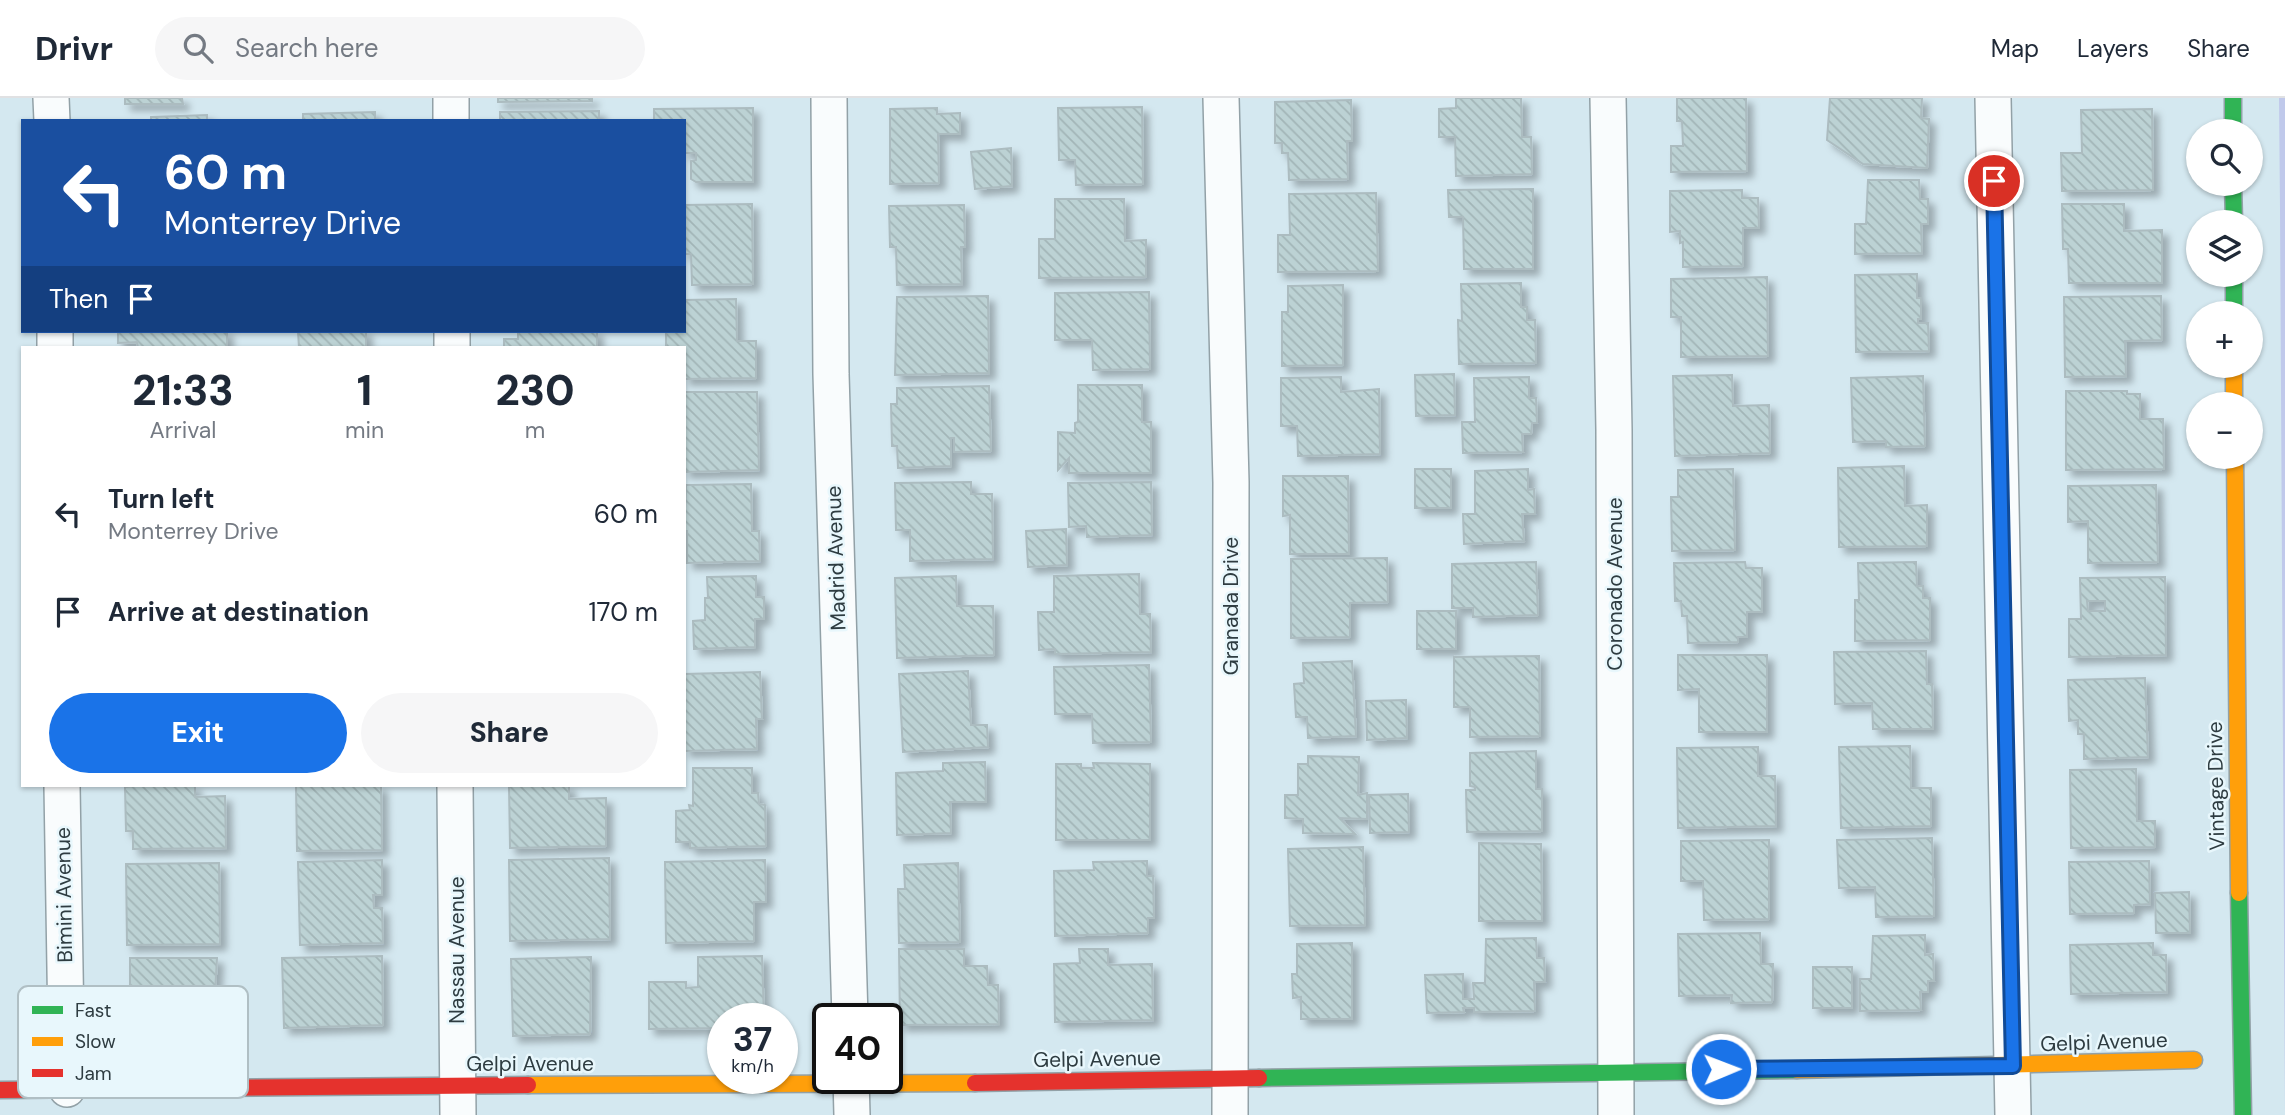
<!DOCTYPE html>
<meta charset="utf-8">
<style>
body{margin:0;font-family:"DM Sans",sans-serif;background:#f6f6f7;color:#1f2937;height:100vh;display:flex;flex-direction:column;font-size:26px;white-space:nowrap}
*{box-sizing:border-box;margin:0}
p{font-size:23px;color:#747a83}
.icon{flex:none;width:38px;height:38px;fill:none;stroke:currentColor;stroke-width:2;stroke-linecap:round;stroke-linejoin:round}
.map{position:relative;flex:1;overflow:hidden}
.panel{position:absolute;left:21px;top:248px;width:665px;height:441px;display:flex;flex-direction:column;background:#fff;border-radius:0px;box-shadow:0 2px 5px #0004}
.panel>*{flex:none}
.banner{position:absolute;left:21px;top:21px;width:665px;height:214px;border-radius:0px;box-shadow:0 2px 5px #0004;background:#1a4fa0;color:#fff;overflow:hidden}
.buttons{position:absolute;left:2186px;top:21px;display:grid;gap:14px}
.buttons a{display:grid;place-items:center;width:77px;height:77px;border-radius:50%;background:#fff;box-shadow:0 2px 5px #0004;font-size:35px}
.speed{position:absolute;left:707px;top:905px;display:flex;gap:14px;font-size:35px;font-weight:700;text-align:center}
.speed>*{display:grid;place-content:center;width:91px;height:91px;border-radius:50%;background:#fff;box-shadow:0 2px 5px #0004;line-height:1}
.speed small{font-size:18px;font-weight:400}
.speed .limit{border:4px solid #111;border-radius:10px;background:#fff;color:#111}
.pin{position:absolute;display:grid;place-items:center;width:60px;height:60px;color:#fff;margin:-30px;border:4px solid #fff;border-radius:50%;box-shadow:0 2px 7px #0007}
.me{position:absolute;width:77px;margin:-38px;rotate:89deg;stroke-linejoin:round;filter:drop-shadow(0 0 5px #0008)}
.turn{display:flex;align-items:center;gap:24px;height:147px;padding:0 28px;font-size:32px}
.turn .icon{width:91px;height:91px;stroke-width:2.5}
.turn b{display:block;font-size:49px;line-height:60px}
.then{display:flex;align-items:center;height:66px;padding:0 28px;background:#0003;gap:14px;font-size:26px}
.eta{display:flex;justify-content:space-evenly;align-items:center;height:119px;text-align:center}
.eta b{font-size:42px;font-weight:800;line-height:49px}
.action{display:flex;gap:14px;margin-top:auto;padding:14px 28px}
.action a{flex:1;height:80px;border-radius:42px;background:#1a73e8;color:#fff;font-size:28px;font-weight:800;line-height:80px;text-align:center}
.action a+a{background:#f6f6f7;color:#1f2937}
ul{padding:0;list-style:none}
li{display:flex;align-items:center;gap:21px;height:98px;padding:0 28px}
li div{flex:1}
li b{display:block;font-size:26px}
li em{font-style:normal}
header{display:flex;align-items:center;gap:42px;box-sizing:border-box;height:98px;padding:0 35px;background:#fff;border-bottom:2px solid #e0e1e3}
header strong{font-size:33px}
nav{display:flex;gap:38px;margin-inline-start:auto;font-size:24px}
.search{width:490px;height:63px;background:#f6f6f7;display:flex;align-items:center;gap:18px;box-sizing:border-box;padding:0 24px;border-radius:38px;color:#747a83;font-size:26px}
.map>svg:first-child{display:block}
</style>
<header>
<strong>Drivr</strong>
<div class="search"><svg class="icon" aria-label="search" viewBox="0 0 24 24"><circle cx="10" cy="10" r="6"/><path d="M15 15l6 6"/></svg>Search here</div>
<nav><a>Map</a><a>Layers</a><a>Share</a></nav>
</header>
<div class="map">
<svg width="2285" height="1017" viewBox="0 0 2285 1017">
<defs>
<pattern id="building-back-hatch" width="6" height="6" patternUnits="userSpaceOnUse" patternTransform="scale(1.75)"><rect width="6" height="6" fill="#bcd2d4"/><path d="M-1 5l2 2M0 0l6 6M5-1l2 2" fill="none" stroke="#a2b5b7"/></pattern>
<filter id="shadow"><feDropShadow dx="6" dy="6" stdDeviation="3.5" flood-color="#0004"/></filter>
</defs>
<rect width="100%" height="100%" fill="#d4e8f0"/>
<path fill="#c0c9eb" d="M2279 0H2285V1017L2280 111Z"/>
<g fill="url(#building-back-hatch)" stroke="#acbcc0" stroke-width="2" fill-rule="evenodd" filter="url(#shadow)">
<path d="M125 0H182L183 6H125Z"/>
<path d="M498 0H592V3L498 4Z"/>
<path d="M1456 0H1521L1522 39H1531L1532 76 1456 78 1455 39H1439V11L1456 10Z"/>
<path d="M1677 0H1746L1747 73 1671 74V48H1683L1682 23H1677Z"/>
<path d="M1830 0H1922L1921 20 1929 21 1927 70 1863 66 1827 42Z"/>
<path d="M1351 2 1352 43H1347L1348 81 1289 82 1288 55H1282V45H1275V4Z"/>
<path d="M1142 9 1143 86 1076 87 1075 62H1059L1058 10Z"/>
<path d="M753 10V84H696L691 81V63L696 62V55H684V23H654V11Z"/>
<path d="M937 10V16L960 15V36H938L939 85 890 86V11Z"/>
<path d="M2152 11 2153 92 2062 93 2061 55H2082L2081 12Z"/>
<path d="M599 13V23H500V14Z"/>
<path d="M375 14V23H303V16Z"/>
<path d="M207 17V23H151V19Z"/>
<path d="M1011 50 1012 88 975 91 971 54Z"/>
<path d="M1868 82H1919L1920 101H1928V126H1921L1922 155 1855 156V126H1866Z"/>
<path d="M1533 91V171H1464L1463 119H1449L1448 92Z"/>
<path d="M1742 92V100H1758L1759 130H1743V168L1683 169V144L1680 145V133L1670 134V93Z"/>
<path d="M1376 95 1378 173 1278 174V137H1290L1289 96Z"/>
<path d="M1055 101H1124L1125 143 1146 142V179L1039 180V141H1055Z"/>
<path d="M752 106 753 186 692 187 691 156H684V107Z"/>
<path d="M2062 106H2124V133L2162 132V185H2069L2068 151H2063Z"/>
<path d="M964 107 965 149H961L962 186 897 187 896 149H890L889 108Z"/>
<path d="M1917 176V200H1921V221H1918V225H1928L1929 253 1856 254 1855 177Z"/>
<path d="M1767 179 1768 258 1681 259V219H1671V181Z"/>
<path d="M1521 185V209H1527V222H1535L1536 265 1459 266 1458 222 1462 223 1461 186Z"/>
<path d="M1343 187V267L1282 268V214H1288V188Z"/>
<path d="M1149 194 1150 271 1093 272 1092 242H1055V195Z"/>
<path d="M988 198 989 275 895 277 897 199Z"/>
<path d="M2161 198 2162 242 2125 243 2126 278 2065 279 2064 199Z"/>
<path d="M736 201 737 243H756V280L684 281V250H666V233H684V202Z"/>
<path d="M118 233H227V250H138L137 244 118 245Z"/>
<path d="M298 233H366V250H375H299Z"/>
<path d="M518 233H597V250H504V241H518Z"/>
<path d="M1454 276 1455 317 1416 318 1415 277Z"/>
<path d="M1732 277 1733 308 1769 307 1770 355 1675 358 1673 278Z"/>
<path d="M1923 278 1925 348 1886 349V343L1853 344 1851 280Z"/>
<path d="M1341 279V294L1379 291 1380 356 1298 358 1297 328H1281V280Z"/>
<path d="M1529 279V300H1536L1537 325H1532L1531 336H1522L1523 354 1463 355 1462 324H1475L1474 280Z"/>
<path d="M1078 287H1142V324H1151V375H1069V360L1058 372V334L1075 335V325L1078 324Z"/>
<path d="M989 288 991 353 954 354V340H951V368L898 370 897 348H892L891 306H897V290Z"/>
<path d="M2066 293H2127V296H2140V321H2163L2164 371 2066 372Z"/>
<path d="M684 294H757L759 372 684 374Z"/>
<path d="M1904 368 1905 408 1927 407V448L1839 449 1838 370Z"/>
<rect x="1415" y="371" width="36" height="39"/>
<path d="M1528 371V392L1534 391 1535 416H1522L1524 443 1464 446 1463 416H1475V373Z"/>
<path d="M1733 371 1735 452 1672 453 1671 399H1678V372Z"/>
<path d="M1283 378H1348L1349 456H1290V417L1283 418Z"/>
<path d="M971 384V396H992L993 461 910 463V432H896L895 385Z"/>
<path d="M1151 384 1152 437 1087 439 1086 428 1069 429 1068 385Z"/>
<path d="M751 386 752 433H759L760 463 687 465V433H684L686 387Z"/>
<path d="M2156 387 2158 464 2088 465V423L2068 424V388Z"/>
<path d="M1066 431 1067 467 1028 469 1026 433Z"/>
<path d="M1387 460 1388 504 1350 505V539L1291 540V461Z"/>
<path d="M1536 464 1538 517 1473 519V510H1452V466Z"/>
<path d="M1745 464 1746 470H1762V514H1747V539H1738V544L1688 545 1687 518H1682L1681 503H1675L1674 465Z"/>
<path d="M1916 464 1917 488H1923V500H1930V542L1855 543V502H1859L1858 465Z"/>
<path d="M1139 476 1140 516H1150L1151 554 1055 556V551L1039 552 1038 514H1054V478Z"/>
<path d="M756 478V499H764V521H755V549L694 551 693 523 705 522V500H708L707 479Z"/>
<path d="M956 478 957 508H993L994 557 897 560 895 480Z"/>
<path d="M2165 479 2166 557 2069 559V521H2081L2080 480ZM2087 503H2105V513H2088Z"/>
<rect x="1417" y="513" width="39" height="38"/>
<path d="M1926 553 1927 586H1932L1933 631H1873L1872 605 1835 606 1834 554Z"/>
<path d="M1678 557H1767V634H1699V591L1678 592Z"/>
<path d="M1539 558 1540 638 1470 639V609H1454V559Z"/>
<path d="M1352 563 1356 638 1308 640 1307 619H1296L1294 586 1304 585 1303 565Z"/>
<path d="M1149 567 1151 644 1093 645 1092 616H1055L1054 569Z"/>
<path d="M968 573 971 627H987L988 649 903 654 899 576Z"/>
<path d="M760 574 762 621H756L757 651 684 653V576Z"/>
<path d="M2145 580 2148 659 2084 661V636H2078V622L2069 623 2068 582Z"/>
<path d="M1406 602 1407 640 1367 642 1366 603Z"/>
<path d="M1910 648 1911 690H1931V728L1841 730 1839 649Z"/>
<path d="M1758 649V678H1775L1776 728 1678 730 1677 650Z"/>
<path d="M1536 653V691H1542V733L1467 734 1466 692H1475V689L1470 688V655Z"/>
<path d="M1308 658 1359 659 1358 697 1367 695V721L1340 720 1355 736 1303 735V721L1285 720V697H1298V666H1308Z"/>
<path d="M985 664 986 704H950L951 735 897 737 896 675 943 673V665Z"/>
<path d="M1093 665 1150 666V742H1056V666H1081V670H1094Z"/>
<path d="M693 670H752V695H758L759 706 765 707 766 748 690 750V744H676V713L690 712 689 707 693 708Z"/>
<path d="M2136 671 2137 723H2155V749L2071 750 2070 672Z"/>
<path d="M133 688H195V699L225 698 226 750 133 751V733H126L125 689Z"/>
<path d="M296 688H381L382 752 297 753Z"/>
<path d="M509 688H569V701L606 700V748L510 750Z"/>
<path d="M1408 696 1409 734 1370 735 1369 697Z"/>
<path d="M1932 740 1934 818 1876 819 1875 789 1839 790 1837 742Z"/>
<path d="M1769 742V821L1704 822 1703 783H1681V743Z"/>
<path d="M1479 745 1541 746 1542 823H1479Z"/>
<path d="M1363 749 1365 827 1290 828 1288 751Z"/>
<path d="M609 760 610 841 510 843 509 762Z"/>
<path d="M382 762V797H373L374 810H382L383 845 300 847 298 764Z"/>
<path d="M765 762 766 804H754V843L666 845 665 764Z"/>
<path d="M1147 763V778H1153L1154 820H1148V835L1055 838 1054 773 1094 772 1093 764Z"/>
<path d="M2149 763 2150 806 2134 807V815L2070 816 2069 764Z"/>
<path d="M219 765 220 846 127 847 126 766Z"/>
<path d="M958 765 960 844 899 845 898 791H905L904 767Z"/>
<path d="M2189 794 2190 835H2156L2155 795Z"/>
<path d="M1760 835 1761 866H1773L1772 904 1731 905 1732 897 1679 898 1678 836Z"/>
<path d="M1925 837V857L1933 856 1934 883H1928V894H1920L1921 912 1860 913V881H1871L1873 838Z"/>
<path d="M1536 840 1537 860H1544L1545 884H1534L1535 913 1474 914V910H1463L1464 914 1427 915 1425 877 1463 876V901H1474L1473 885H1485L1486 841Z"/>
<path d="M1352 845V921H1301V899L1293 900 1292 876H1297V846Z"/>
<path d="M2153 845V857H2166L2167 894 2071 896 2070 847Z"/>
<path d="M899 851H964V868H987L988 887H998L999 926 900 927Z"/>
<path d="M1079 851H1108V867L1152 866 1153 922 1055 924 1054 866 1080 865Z"/>
<path d="M382 858 383 927 284 930 282 860Z"/>
<path d="M762 858 764 920H723V930L649 931V884H686V890L698 889V859Z"/>
<path d="M591 859 590 936 513 938 511 861Z"/>
<path d="M130 860H217L215 895 194 894 195 930 168 931V924H130Z"/>
<rect x="1813" y="869" width="39" height="41"/>
</g>
<g fill="none" stroke-linecap="round" stroke-linejoin="round">
<g stroke="#92a1a7" stroke-width="38">
<g id="street">
<path d="M51 0 52 23"/>
<path d="M451 0V23"/>
<path d="M829 0 831 276 850 920"/>
<path d="M1221 0 1231 384 1230 1017"/>
<path d="M1608 0 1614 332 1616 1017"/>
<path d="M1993 0 2013 1017"/>
<path d="M55 233V250"/>
<path d="M452 233V250"/>
<path d="M62 688 67 991"/>
<path d="M455 688 458 1017"/>
<path d="M851 980 852 1017"/>
</g>
</g>
<g stroke="#92a1a7" stroke-width="19">
<g id="fast">
<path d="M2233 0V33"/>
<path d="M2233 86 2234 124"/>
<path d="M2234 177V215"/>
<path d="M2239 795 2243 1017"/>
<path d="M1259 980 1797 972"/>
</g>
</g>
<g stroke="#92a1a7" stroke-width="19">
<g id="slow">
<path d="M2234 268V306"/>
<path d="M2235 359 2239 795"/>
<path d="M1797 972 2194 962"/>
<path d="M528 987 975 985"/>
</g>
</g>
<g stroke="#92a1a7" stroke-width="19">
<g id="jam">
<path d="M975 985 1259 980"/>
<path d="M0 992 528 987"/>
</g>
</g>
<use href="#street" stroke="#f9fcfd" stroke-width="35"/>
<use href="#fast" stroke="#30b455" stroke-width="16"/>
<use href="#slow" stroke="#ff9f0a" stroke-width="16"/>
<use href="#jam" stroke="#e5322d" stroke-width="16"/>
</g>
<g fill="none" stroke-linecap="round" stroke-linejoin="round">
<g stroke="#114b97" stroke-width="18">
<path id="route" d="M1721 971 2013 968 1994 83"/>
</g>
<use href="#route" stroke="#1a73e8" stroke-width="12"/>
</g>
<g text-anchor="middle" stroke-width="5" stroke-linejoin="round" paint-order="stroke">
<g font-size="21" fill="#2e3c41" stroke="#e8f7fc">
<text transform="translate(836 460) rotate(-92)" y="7">Madrid Avenue</text>
<text transform="translate(1615 486) rotate(-90)" y="7">Coronado Avenue</text>
<text transform="translate(1231 508) rotate(-90)" y="7">Granada Drive</text>
<text transform="translate(2216 688) rotate(-91)" y="7">Vintage Drive</text>
<text transform="translate(64 797) rotate(-91)" y="7">Bimini Avenue</text>
<text transform="translate(457 852) rotate(-90)" y="7">Nassau Avenue</text>
<text transform="translate(2104 944) rotate(-2)" y="7">Gelpi Avenue</text>
<text transform="translate(1097 961) rotate(-1)" y="7">Gelpi Avenue</text>
<text x="530" y="973">Gelpi Avenue</text>
</g>
</g>
<rect x="18" y="888" width="230" height="112" rx="10" fill="#e8f7fc" stroke="#b0bfc4" stroke-width="2"/>
<rect x="32" y="908" width="31" height="8" fill="#30b455"/>
<rect x="32" y="939" width="31" height="9" fill="#ff9f0a"/>
<rect x="32" y="971" width="31" height="8" fill="#e5322d"/>
<g font-size="19" fill="#2e3c41">
<text x="75" y="919">Fast</text>
<text x="75" y="950">Slow</text>
<text x="75" y="982">Jam</text>
</g>
</svg>
<div class="buttons">
<a><svg class="icon" aria-label="search" viewBox="0 0 24 24"><circle cx="10" cy="10" r="6"/><path d="M15 15l6 6"/></svg></a>
<a><svg class="icon" aria-label="layers" viewBox="0 0 24 24"><path d="M12 4l9 5-9 5-9-5zM3 14l9 5 9-5"/></svg></a>
<a>+</a>
<a>−</a>
</div>
<div class="speed"><div>37<small>km/h</small></div><div class="limit">40</div></div>
<div class="pin" style="left:1994px;top:83px;background:#d93025"><svg class="icon" aria-label="arrive" viewBox="0 0 24 24"><path d="M6 21V4h12l-3 4 3 4H6"/></svg></div>
<svg class="me" style="left:1721px;top:971px" viewBox="-20 -20 40 40"><circle r="17" fill="#1a73e8" stroke="#fff" stroke-width="3"/><path d="M0-11L8 9 0 5-8 9z" fill="#fff"/></svg>
<div class="banner">
<div class="turn"><svg class="icon" aria-label="left" viewBox="0 0 24 24"><path d="M17 20v-9H6M10 6l-5 5 5 5"/></svg><div><b>60 m</b>Monterrey Drive</div></div>
<div class="then">Then<svg class="icon" aria-label="arrive" viewBox="0 0 24 24"><path d="M6 21V4h12l-3 4 3 4H6"/></svg></div>
</div>
<section class="panel">
<div class="eta">
<div><b>21:33</b><p>Arrival</p></div>
<div><b>1</b><p>min</p></div>
<div><b>230</b><p>m</p></div>
</div>
<ul>
<li><svg class="icon" aria-label="left" viewBox="0 0 24 24"><path d="M17 20v-9H6M10 6l-5 5 5 5"/></svg><div><b>Turn left</b><p>Monterrey Drive</p></div><em>60 m</em></li>
<li><svg class="icon" aria-label="arrive" viewBox="0 0 24 24"><path d="M6 21V4h12l-3 4 3 4H6"/></svg><div><b>Arrive at destination</b></div><em>170 m</em></li>
</ul>
<div class="action"><a>Exit</a><a>Share</a></div>
</section>
</div>
